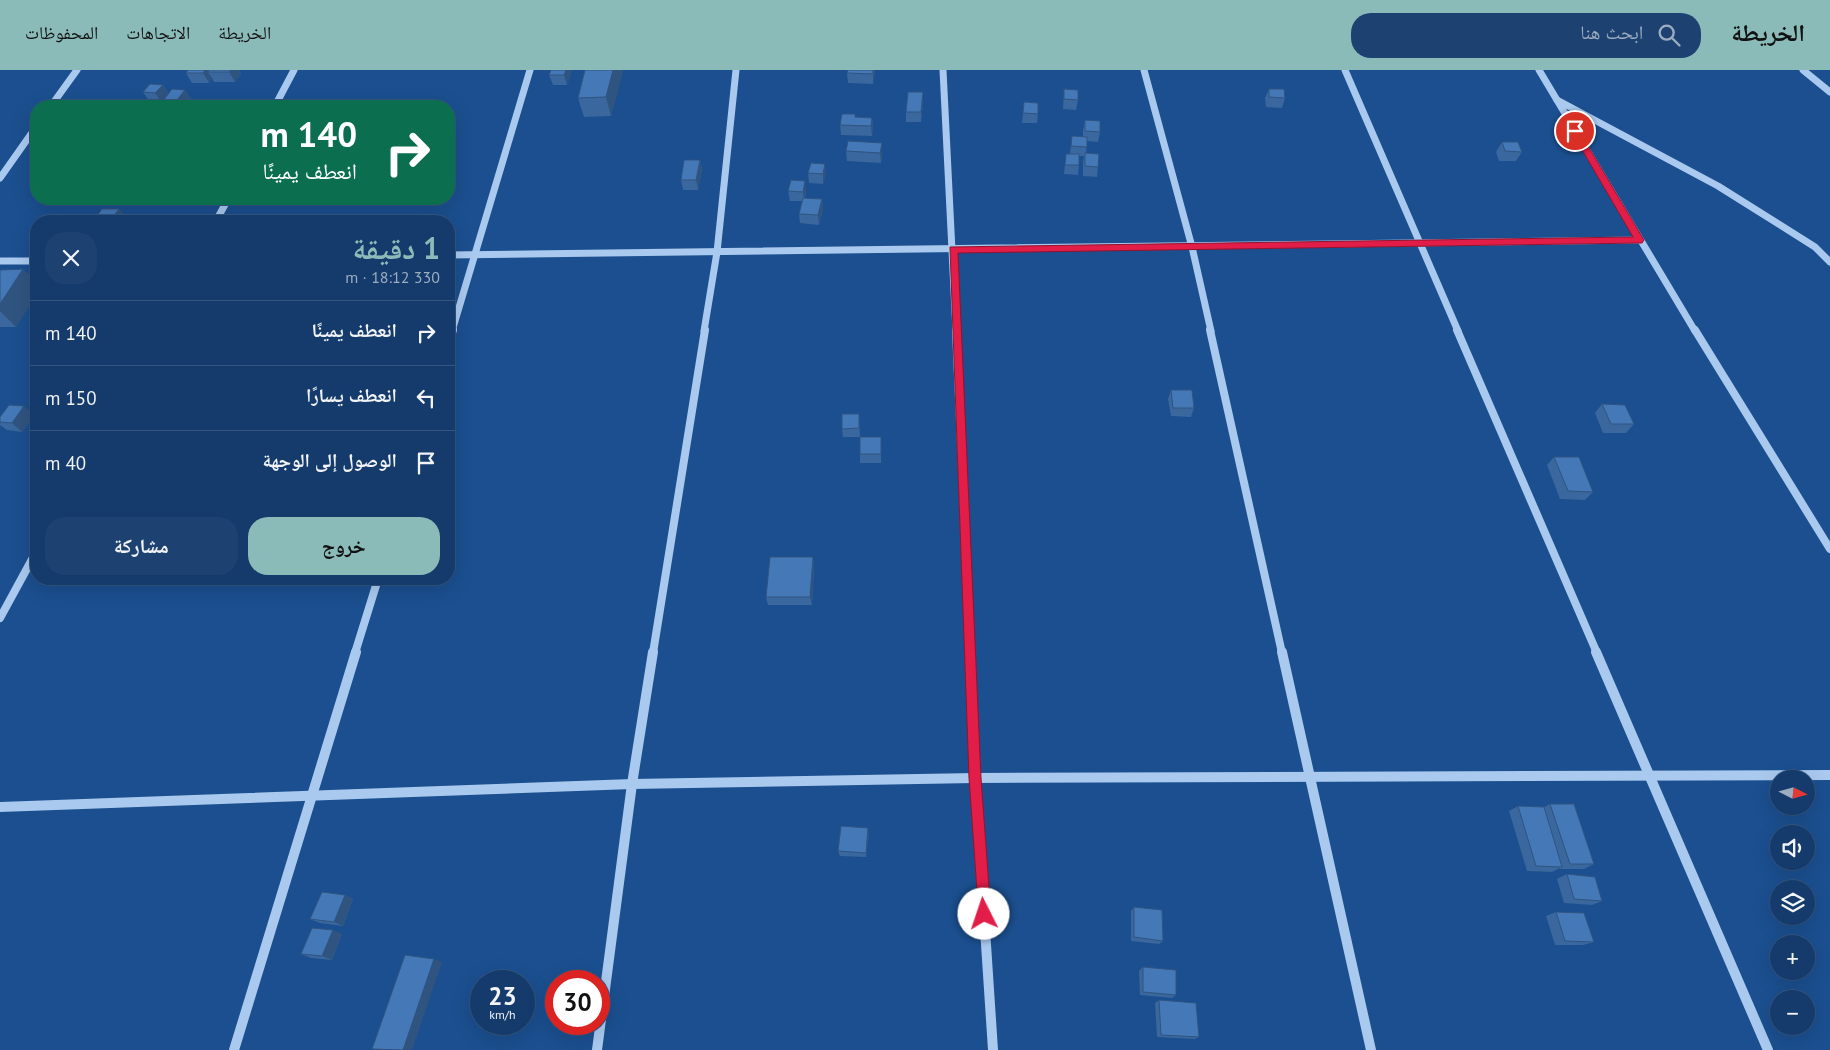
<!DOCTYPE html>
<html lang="ar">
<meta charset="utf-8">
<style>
body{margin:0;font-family:"PT Sans","Noto Naskh Arabic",sans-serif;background:#1d4271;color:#f1f3f6;direction:rtl;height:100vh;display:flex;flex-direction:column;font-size:19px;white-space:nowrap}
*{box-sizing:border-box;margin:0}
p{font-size:16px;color:#9dadc1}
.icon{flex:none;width:28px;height:28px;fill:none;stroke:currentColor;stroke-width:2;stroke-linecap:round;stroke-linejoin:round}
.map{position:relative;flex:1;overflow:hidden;direction:ltr}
.side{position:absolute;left:30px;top:145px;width:425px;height:370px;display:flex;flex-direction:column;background:#143b6b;border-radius:20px;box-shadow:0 5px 20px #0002,0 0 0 1px #33557e;direction:rtl}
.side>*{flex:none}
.banner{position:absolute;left:30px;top:30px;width:425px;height:105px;border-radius:20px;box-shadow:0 5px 20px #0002,0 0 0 1px #33557e;direction:rtl;background:#0b6e4f;color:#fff;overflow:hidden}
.needle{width:32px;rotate:96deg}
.fabs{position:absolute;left:1770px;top:700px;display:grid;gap:10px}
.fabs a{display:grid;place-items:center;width:45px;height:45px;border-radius:50%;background:#143b6b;box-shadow:0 5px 20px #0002,0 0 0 1px #33557e;font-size:25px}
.speed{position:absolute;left:470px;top:900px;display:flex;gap:10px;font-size:25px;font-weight:700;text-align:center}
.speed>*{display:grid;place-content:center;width:65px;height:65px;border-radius:50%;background:#143b6b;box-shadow:0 5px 20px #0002,0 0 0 1px #33557e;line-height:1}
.speed small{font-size:12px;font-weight:400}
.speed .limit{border:8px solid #d22;background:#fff;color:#111}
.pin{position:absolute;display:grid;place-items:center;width:42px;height:42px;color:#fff;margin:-21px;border:2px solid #fff;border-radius:50%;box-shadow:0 1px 5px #0007}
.me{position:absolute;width:55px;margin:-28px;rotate:356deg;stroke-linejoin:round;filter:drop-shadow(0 0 4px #0008)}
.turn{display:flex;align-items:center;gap:18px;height:105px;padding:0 15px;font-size:22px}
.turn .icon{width:65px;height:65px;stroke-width:2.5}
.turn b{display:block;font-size:35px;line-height:42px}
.round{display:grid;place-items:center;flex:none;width:52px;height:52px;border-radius:20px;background:#1d4271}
.head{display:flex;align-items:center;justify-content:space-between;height:85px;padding:0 15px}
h1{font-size:30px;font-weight:700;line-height:38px;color:#8bbbb9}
.button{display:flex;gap:10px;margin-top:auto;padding:10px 15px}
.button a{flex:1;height:58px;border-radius:20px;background:#8bbbb9;color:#111;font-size:20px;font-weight:700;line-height:58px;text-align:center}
.button a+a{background:#1d4271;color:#f1f3f6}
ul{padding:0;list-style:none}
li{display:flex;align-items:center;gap:15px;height:65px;padding:0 15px;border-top:1px solid #33557e}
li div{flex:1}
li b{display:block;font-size:19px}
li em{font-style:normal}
header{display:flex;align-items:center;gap:30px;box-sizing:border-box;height:70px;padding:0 25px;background:#8bbbb9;color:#111}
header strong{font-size:24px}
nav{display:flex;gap:28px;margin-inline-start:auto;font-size:18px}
.search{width:350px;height:45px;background:#1d4271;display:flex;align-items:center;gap:12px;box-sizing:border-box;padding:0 18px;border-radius:20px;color:#9dadc1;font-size:19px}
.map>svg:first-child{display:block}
</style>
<header>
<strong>الخريطة</strong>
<div class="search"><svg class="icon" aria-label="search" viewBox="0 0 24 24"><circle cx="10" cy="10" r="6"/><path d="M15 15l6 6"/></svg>ابحث هنا</div>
<nav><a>الخريطة</a><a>الاتجاهات</a><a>المحفوظات</a></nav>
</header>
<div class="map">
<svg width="1830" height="980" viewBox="0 0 1830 980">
<rect width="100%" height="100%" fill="#1b4f8f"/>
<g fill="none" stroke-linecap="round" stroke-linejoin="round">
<g stroke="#a9c9ee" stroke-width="7">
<path d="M943 0 956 261"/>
<path d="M1144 0 1192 177 1211 261"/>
<path d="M1345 0 1458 261"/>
<path d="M1539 0 1695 261"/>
<path d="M1803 0 1830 22"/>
<path d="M1557 30 1718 116 1815 177 1830 192"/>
<path d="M51 36 77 0"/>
<path d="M275 36 294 0"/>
<path d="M0 108 36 57"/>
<path d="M216 151 228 129"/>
<path d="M449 185 1639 170"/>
<path d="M0 191H36"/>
<path d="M452 261 530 0"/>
<path d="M704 261 717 182 736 0"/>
</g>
<g stroke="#a9c9ee" stroke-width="8">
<path d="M956 260 970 583"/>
<path d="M1210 260 1282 583"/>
<path d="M1457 260 1597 583"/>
<path d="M1695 260 1830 479"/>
<path d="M449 272 453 260"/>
<path d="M0 548 36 482"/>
<path d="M355 583 378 509"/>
<path d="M653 583 705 260"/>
</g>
<g stroke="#a9c9ee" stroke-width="10">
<path d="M970 582 975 708 993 980"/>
<path d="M1282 582 1371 980"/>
<path d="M1596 582 1768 980"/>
<path d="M0 737 632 714 975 708 1830 705"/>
<path d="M234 980 356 582"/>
<path d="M597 980 632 714 653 582"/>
</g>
</g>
<g fill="#3a679d">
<path d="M188 0H239L241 4 235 12H214L212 8 209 13H192L186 3Z"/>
<path d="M572 0 567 15H553L549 5Z"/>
<path d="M585 0H623L611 46 584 47 578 28Z"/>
<path d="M875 0 873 14 848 13 847 3Z"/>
<path d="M163 15 169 24 185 20 191 29 186 36H159L162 33 150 32 143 22Z"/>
<path d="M1064 19 1078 30 1076 40 1063 39Z"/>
<path d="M1269 19 1285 28 1282 38 1266 37 1265 28Z"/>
<path d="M923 32 921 52H906V42Z"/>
<path d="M1024 32 1038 44 1037 53H1022Z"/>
<path d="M855 47 872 48 873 58 872 66 841 65 840 55Z"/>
<path d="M1085 50 1100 62 1098 72 1087 71 1086 83 1098 97 1097 107 1083 106V92L1084 86H1079V95L1078 105 1064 104 1066 84H1070L1072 66 1083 67V60Z"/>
<path d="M1502 72 1522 82 1516 91H1499L1496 82Z"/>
<path d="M846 81 882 83 881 93 847 91Z"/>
<path d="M700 90 702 99 698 120H683L681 110Z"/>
<path d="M36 96V111L30 103Z"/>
<path d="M808 103H826L823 114 809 113Z"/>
<path d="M788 121H806L805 128 822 129 823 139 819 155 800 153 799 144 802 131H790Z"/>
<path d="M0 200 16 257H0Z"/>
<path d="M1171 320 1194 338 1191 347 1171 346 1168 329Z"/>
<path d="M1602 334 1634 354 1626 363H1603L1595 343Z"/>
<path d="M859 344 860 367H843L842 359Z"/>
<path d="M34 345 22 362 7 360 0 355V347Z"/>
<path d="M881 367V393H860V384Z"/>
<path d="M1554 387 1593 422 1585 430 1560 429 1547 395Z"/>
<path d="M813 487 814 495 812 535H768L766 527Z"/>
<path d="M1550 734 1594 794 1584 799H1560V798L1552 802 1527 801 1509 741 1518 736 1544 737Z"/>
<path d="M869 763 866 787 840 786 838 781Z"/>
<path d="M1567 804 1602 831 1592 835 1564 833 1557 809Z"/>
<path d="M345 825 353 829 343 856 320 853 310 849Z"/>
<path d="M1134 837 1163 871 1159 874 1131 871V841Z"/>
<path d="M1556 842 1594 872 1583 875H1555L1546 846Z"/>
<path d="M342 864 332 890 311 888 301 884Z"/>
<path d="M1143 897 1176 925 1172 928 1140 925 1139 901Z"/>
<path d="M1159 930 1199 967 1195 969 1157 967 1155 933Z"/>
</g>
<g fill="#305480">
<path d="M205 0H212L208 2 212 8 209 13 203 3Z"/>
<path d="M231 0H239L241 4 235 12 229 2Z"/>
<path d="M566 0H572L567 15 564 5Z"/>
<path d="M613 0H623V1L611 46 606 27Z"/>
<path d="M873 0H875L873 14Z"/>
<path d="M163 15 169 24 162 33 155 23Z"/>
<path d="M185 20 191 29 186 36H172Z"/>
<path d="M923 22V32L921 52V42Z"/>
<path d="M872 48 873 58 872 66 871 56Z"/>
<path d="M882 73V83L881 93 880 83Z"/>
<path d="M700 90 702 99 698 120 696 110Z"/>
<path d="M825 94 826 103 823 114V104Z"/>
<path d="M805 111 806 121 804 132 803 122Z"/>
<path d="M822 129 823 139 819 155 818 145Z"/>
<path d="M119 139 127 148 125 151H110Z"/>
<path d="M23 199 36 212V226L16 257 0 241V234Z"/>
<path d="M24 336 34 345 22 362 12 353Z"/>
<path d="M813 487 814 495 812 535 810 527Z"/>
<path d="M868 758 869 763 866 787V783Z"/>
<path d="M345 825 353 829 343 856 334 852Z"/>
<path d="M333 860 342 864 332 890 322 886Z"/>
<path d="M434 889 442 892 412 980H403Z"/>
</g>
<g fill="#4478b7" stroke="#305480">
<path d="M188 0H205L203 3H186Z"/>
<path d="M209 0H231L229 2H208Z"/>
<path d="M551 0H566L564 5H549Z"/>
<path d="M585 0H613L606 27 578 28Z"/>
<path d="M848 0H873V4L847 3Z"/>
<path d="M150 14 163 15 155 23 143 22Z"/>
<path d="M172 19 185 20 172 36H159Z"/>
<path d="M1064 19 1078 20V30L1064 29Z"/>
<path d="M1269 19H1284L1285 28 1269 27Z"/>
<path d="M908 22H923L921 42H906Z"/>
<path d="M1024 32 1038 33V44L1023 43Z"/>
<path d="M842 44H855V47L872 48 871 56 840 55Z"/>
<path d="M1085 50 1100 51V62L1085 61Z"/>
<path d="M1072 66 1087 67V77L1071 76Z"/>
<path d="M848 71 882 73 880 83 846 81Z"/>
<path d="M1502 72H1518L1522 82 1505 81Z"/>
<path d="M1085 83 1099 84 1098 97 1085 96Z"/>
<path d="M1066 84H1079V95H1065Z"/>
<path d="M684 90H700L696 110H681Z"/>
<path d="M811 93 825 94 823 104 808 103Z"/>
<path d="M36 96V104L30 103Z"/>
<path d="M791 110 805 111 803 122 788 121Z"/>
<path d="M803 128 822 129 818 145 799 144Z"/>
<path d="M102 139H119L110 151H93Z"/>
<path d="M23 199 0 234V200Z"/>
<path d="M1171 320H1192L1194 338H1173Z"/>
<path d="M1602 334 1625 335 1634 354H1611Z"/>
<path d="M9 335 24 336 12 353 0 352V347Z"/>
<path d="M842 344H859V358L842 359Z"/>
<rect x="860" y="367" width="21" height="17"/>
<path d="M1554 387H1579L1593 422 1568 421Z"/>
<path d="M770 487H813L810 527H766Z"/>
<path d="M1550 734H1574L1594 794H1570Z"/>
<path d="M1518 736 1544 737 1562 797 1536 796Z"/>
<path d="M841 756 868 758 866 783 838 781Z"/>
<path d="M1567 804 1595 807 1602 831 1574 829Z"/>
<path d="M322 822 345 825 334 852 310 849Z"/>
<path d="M1134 837 1162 840 1163 871 1134 867Z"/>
<path d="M1556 842 1584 843 1594 872 1565 871Z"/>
<path d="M312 858 333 860 322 886 301 884Z"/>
<path d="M405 885 434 889 403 980 372 979Z"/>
<path d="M1143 897 1176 900V925L1143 922Z"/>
<path d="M1159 930 1196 933 1199 967 1161 965Z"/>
</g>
<path fill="#e11d48" stroke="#92132f" d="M1575 58 1579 61 1644 170 1642 173 958 183 981 708 991 844 989 849 984 851 979 849 969 708 950 177 1633 167 1571 61Z"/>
</svg>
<div class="fabs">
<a><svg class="needle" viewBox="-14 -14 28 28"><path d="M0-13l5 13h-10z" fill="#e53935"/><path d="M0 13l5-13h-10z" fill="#9dadc1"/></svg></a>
<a><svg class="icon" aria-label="sound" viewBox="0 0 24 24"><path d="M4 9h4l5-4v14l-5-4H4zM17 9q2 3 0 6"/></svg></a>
<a><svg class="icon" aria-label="layers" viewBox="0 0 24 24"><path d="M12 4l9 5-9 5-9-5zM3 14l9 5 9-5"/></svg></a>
<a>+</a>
<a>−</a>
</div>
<div class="speed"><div>23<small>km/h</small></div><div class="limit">30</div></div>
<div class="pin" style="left:1575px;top:61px;background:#d93025"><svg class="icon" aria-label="arrive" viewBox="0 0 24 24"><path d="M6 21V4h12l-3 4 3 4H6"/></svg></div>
<svg class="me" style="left:984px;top:844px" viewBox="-20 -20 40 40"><circle r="19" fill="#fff"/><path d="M0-13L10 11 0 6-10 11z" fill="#e11d48"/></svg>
<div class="banner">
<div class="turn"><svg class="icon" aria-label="right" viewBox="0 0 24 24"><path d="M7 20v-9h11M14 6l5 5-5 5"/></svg><div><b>140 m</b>انعطف يمينًا</div></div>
</div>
<section class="side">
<div class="head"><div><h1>1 دقيقة</h1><p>330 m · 18:12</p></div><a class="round"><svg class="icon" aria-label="close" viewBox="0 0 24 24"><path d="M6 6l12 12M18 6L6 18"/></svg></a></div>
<ul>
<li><svg class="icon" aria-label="right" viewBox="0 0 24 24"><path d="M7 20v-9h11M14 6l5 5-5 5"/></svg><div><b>انعطف يمينًا</b></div><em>140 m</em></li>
<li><svg class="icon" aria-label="left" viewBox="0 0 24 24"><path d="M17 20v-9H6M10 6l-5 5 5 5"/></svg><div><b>انعطف يسارًا</b></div><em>150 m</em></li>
<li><svg class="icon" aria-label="arrive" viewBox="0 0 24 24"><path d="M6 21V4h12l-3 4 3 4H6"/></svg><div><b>الوصول إلى الوجهة</b></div><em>40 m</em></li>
</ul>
<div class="button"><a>خروج</a><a>مشاركة</a></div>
</section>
</div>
